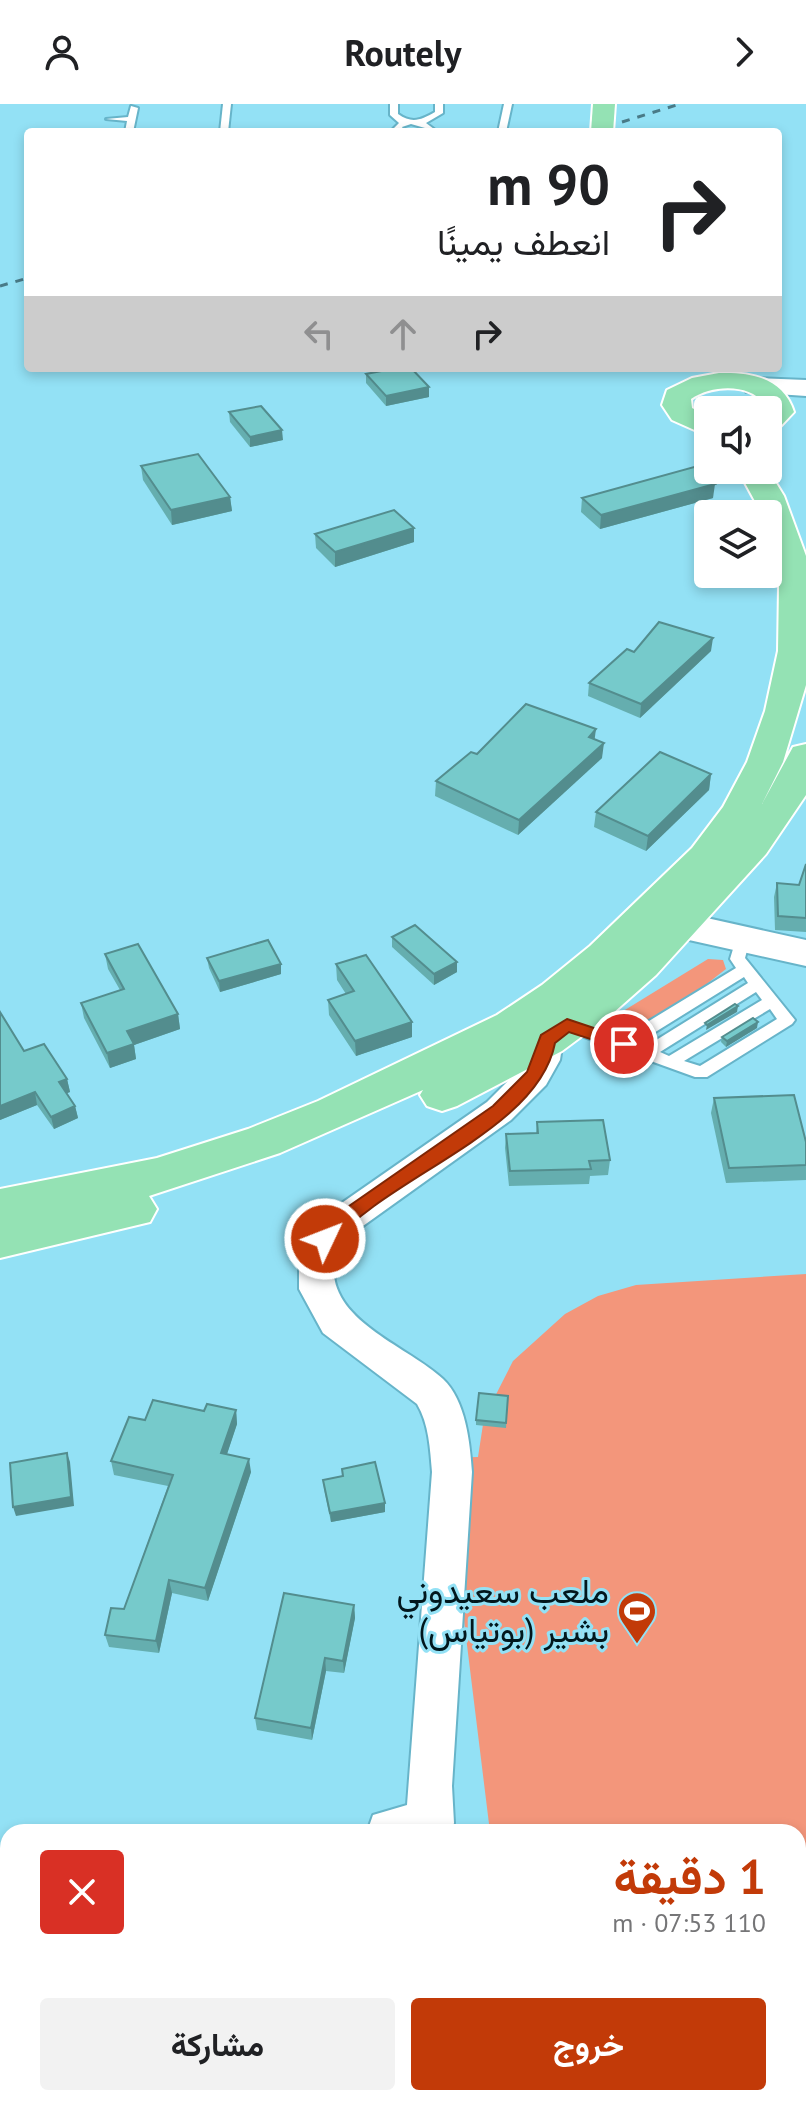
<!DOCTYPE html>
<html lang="ar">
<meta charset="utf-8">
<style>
body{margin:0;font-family:"PT Sans",Vazirmatn,sans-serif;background:#f2f2f2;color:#202124;direction:rtl;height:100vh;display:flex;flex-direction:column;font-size:30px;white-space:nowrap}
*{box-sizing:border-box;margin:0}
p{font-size:26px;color:#757577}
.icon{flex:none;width:44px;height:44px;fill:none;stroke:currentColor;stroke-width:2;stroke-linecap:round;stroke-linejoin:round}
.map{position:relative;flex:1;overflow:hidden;direction:ltr}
.details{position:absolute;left:0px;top:1720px;width:806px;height:282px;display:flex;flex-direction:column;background:#fff;border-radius:24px 24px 0 0;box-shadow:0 4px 12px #0003;direction:rtl}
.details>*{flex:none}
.guide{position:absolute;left:24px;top:24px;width:758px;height:244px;border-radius:8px;box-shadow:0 4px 12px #0003;direction:rtl;background:#fff;color:#202124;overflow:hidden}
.tools{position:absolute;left:694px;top:292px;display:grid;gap:16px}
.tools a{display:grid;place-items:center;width:88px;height:88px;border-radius:8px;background:#fff;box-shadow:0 4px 12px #0003;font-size:40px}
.pin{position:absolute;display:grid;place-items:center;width:68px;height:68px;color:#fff;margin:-34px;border:4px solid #fff;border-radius:50%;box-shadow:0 2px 8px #0007}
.me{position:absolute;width:88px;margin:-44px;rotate:47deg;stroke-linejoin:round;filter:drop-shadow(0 0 6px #0008)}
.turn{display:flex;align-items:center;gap:28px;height:168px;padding:0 40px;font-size:36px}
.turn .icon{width:104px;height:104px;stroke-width:2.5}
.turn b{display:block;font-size:56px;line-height:68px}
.lanes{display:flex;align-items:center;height:76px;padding:0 40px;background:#0003;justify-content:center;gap:40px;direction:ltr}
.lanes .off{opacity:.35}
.round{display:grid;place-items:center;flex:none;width:84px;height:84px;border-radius:8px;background:#f2f2f2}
.overview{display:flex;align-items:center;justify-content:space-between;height:136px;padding:0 40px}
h1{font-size:48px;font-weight:700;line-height:60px;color:#c23a08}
.action{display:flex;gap:16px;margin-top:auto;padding:16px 40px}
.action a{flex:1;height:92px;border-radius:8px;background:#c23a08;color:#fff;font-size:32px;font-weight:700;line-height:92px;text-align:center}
.action a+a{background:#f2f2f2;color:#202124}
header{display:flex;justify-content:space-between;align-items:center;height:104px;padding:0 40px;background:#fff;font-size:36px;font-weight:700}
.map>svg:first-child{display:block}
</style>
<header><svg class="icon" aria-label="forward" viewBox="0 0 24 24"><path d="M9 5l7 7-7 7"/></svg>Routely<svg class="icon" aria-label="person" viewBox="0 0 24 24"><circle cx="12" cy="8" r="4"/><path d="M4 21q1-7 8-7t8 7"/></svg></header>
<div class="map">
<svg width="806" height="2001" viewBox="0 0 806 2001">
<rect width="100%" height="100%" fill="#93e1f5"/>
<g fill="#f3967b">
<path d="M708 855 723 856 726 865C698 887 647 928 610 925L620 909Z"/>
<path d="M806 1170V2001H687L680 1994H798V1728H490L444 1354 478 1353 484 1314 513 1257 565 1210 598 1192 636 1181Z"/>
</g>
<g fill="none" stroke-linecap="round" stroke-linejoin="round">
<g stroke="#67b4c9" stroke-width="4">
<g id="service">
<path d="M223 0H231L228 28H220Z"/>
<path d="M390 0H398V10C412 20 421 16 435 8V0H443V9L426 19 434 25 431 28H422L425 24 411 20 402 23 405 28H396L393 25 399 19 390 11Z"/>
<path d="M504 0H512L506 28H498Z"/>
<path d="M131 2 138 4 133 28H125L127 17 106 15 128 13Z"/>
<path d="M743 830 750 835 745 854 795 916 792 920 707 973H695L565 926 562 922 570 917 621 934 736 864 730 855 736 835ZM744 873 748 879 645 943 636 940ZM756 888 762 896 669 952 660 948ZM770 905 777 915 700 962 684 957Z"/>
</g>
</g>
<g stroke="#67b4c9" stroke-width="4">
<g id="minor">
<path d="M547 924 559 928 563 936 560 956 546 981 511 1016 349 1132C345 1138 337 1146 335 1153 322 1215 407 1241 443 1275 466 1297 470 1339 472 1368L452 1682 454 1719 451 1728H367L373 1711 407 1701 432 1368C430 1345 429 1320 417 1300L323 1229 299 1185V1149L323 1112 487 998 522 963 535 928Z"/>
<path d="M8 1763V1812L0 1815V1766Z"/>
<path d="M258 1994H310L312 2001H260Z"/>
<path d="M638 1994H694L697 2001H641Z"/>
</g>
</g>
<g stroke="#67b4c9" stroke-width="4">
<path id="tertiary" d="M643 804 680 808 806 836V862L680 834 630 826 624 817 630 808Z"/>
</g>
<g stroke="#67b4c9" stroke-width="4">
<path id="secondary" d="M756 274 806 276V292L746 288 742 282 746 276Z"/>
</g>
<g stroke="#fff" stroke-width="4">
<g id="trunk">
<path d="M593 0H615L613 28H591Z"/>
<path d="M719 269C752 268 783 274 794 308L778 325 768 328C768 322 770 313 768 308 759 279 714 279 691 295L692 304 708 312V332L672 316 662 301 667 286 692 274Z"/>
<path d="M738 366H768L784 392 806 452V581L783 658 762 700 793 643 806 640V691L766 750 656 871 613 909 562 947 457 1002 442 1007 427 1002 420 991 423 986 280 1049 149 1092 157 1105 150 1118 0 1154V1085L157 1054 248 1025 318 997 497 911 542 881 590 842 692 744 723 703 747 658 765 607 778 547 779 483 768 428V410H762Z"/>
</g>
</g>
<use href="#service" fill="#fff" fill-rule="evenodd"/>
<use href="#minor" fill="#fff" fill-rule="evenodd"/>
<use href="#tertiary" fill="#fff" fill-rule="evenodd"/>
<use href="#secondary" fill="#fff" fill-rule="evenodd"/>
<use href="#trunk" fill="#94e2b4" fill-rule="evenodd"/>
<g stroke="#497a87" stroke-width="3" stroke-dasharray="8 8" stroke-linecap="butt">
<path d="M622 18 680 0"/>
<path d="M0 182 28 174"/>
</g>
</g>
<g fill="#65aeaf">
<path d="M366 270 429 293 386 302 366 279Z"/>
<path d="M229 308 283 336 250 343 230 318Z"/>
<path d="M141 362 230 393 232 407 172 421 143 376Z"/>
<path d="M582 394H713L600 425 581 408Z"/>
<path d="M315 430 414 438 335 463 316 444Z"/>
<path d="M711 547 640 614 588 592 589 579Z"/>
<path d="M595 636 602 654 518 731 435 692 436 677 477 650Z"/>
<path d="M711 670 709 686 646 747 594 723 596 708Z"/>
<path d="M806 760V828L775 826 774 793 777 779 799 781Z"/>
<path d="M392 833 457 858V868L434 881 392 843Z"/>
<path d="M105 850 178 910 180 925 134 941 136 955 110 964 84 914 81 899 120 886 108 865Z"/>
<path d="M207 854 281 870 220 888 209 864Z"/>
<path d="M336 860 412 933 356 952 329 911 328 896 346 890 337 876Z"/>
<path d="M0 908 24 947 67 975 70 988 67 989 75 1002 78 1014 54 1025 37 1001 0 1016Z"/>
<path d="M757 924 726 943 721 938 722 933Z"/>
<path d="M714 994 806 1038V1076L726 1079 711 1009Z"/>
<path d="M537 1018 610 1056 608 1071 590 1072 589 1080 509 1082 505 1044 506 1030 536 1029Z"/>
<path d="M508 1292 506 1324 476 1321V1316Z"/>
<path d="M236 1306 237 1320 227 1350 251 1368 208 1497 172 1489 159 1549 109 1543 105 1531 124 1505 168 1382 114 1371 111 1357 145 1316 204 1307Z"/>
<path d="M342 1365 385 1399V1408L331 1418 324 1385 323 1376 342 1372Z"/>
<path d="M354 1501 355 1514 344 1569 326 1567 312 1636 257 1626 255 1614Z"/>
<path d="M745 1994H769L764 2001H752Z"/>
</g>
<g fill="#538d8e">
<path d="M429 283V293L386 302V292Z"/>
<path d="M282 326 283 336 250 343V333Z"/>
<path d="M715 380 713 394 600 425 601 411Z"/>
<path d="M230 393 232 407 172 421 171 406Z"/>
<path d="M414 424V438L335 463V448Z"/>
<path d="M713 534 711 547 640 614 641 600Z"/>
<path d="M596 625 594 640 589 633Z"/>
<path d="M604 639 602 654 518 731 519 716Z"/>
<path d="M711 670 709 686 646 747 648 732Z"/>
<path d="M457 858V868L434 881V870Z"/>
<path d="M281 860V870L220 888 219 877Z"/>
<path d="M738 902 737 908 706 926 707 921Z"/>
<path d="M178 910 180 925 134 941 136 955 110 964 107 949 127 927Z"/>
<path d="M412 918V933L356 952 355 937Z"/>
<path d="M758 918 757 924 726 943 727 937Z"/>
<path d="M67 975 70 988 62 991 59 978Z"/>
<path d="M35 988 37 1001 0 1016V1002Z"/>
<path d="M75 1002 78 1014 54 1025 51 1013Z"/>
<path d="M236 1306 237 1320 223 1362 221 1349Z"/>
<path d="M67 1349 70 1358 74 1402 16 1412 13 1403Z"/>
<path d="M249 1355 251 1368 208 1497 205 1484Z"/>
<path d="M385 1399V1408L331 1418 330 1409Z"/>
<path d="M169 1476 172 1489 159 1549 156 1537Z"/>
<path d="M354 1501 355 1514 344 1569 343 1557Z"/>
<path d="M325 1554 326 1567 312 1636 311 1624Z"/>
<path d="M8 1938V1953L0 1957V1942Z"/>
</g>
<g fill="#76cacb" stroke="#538d8e" stroke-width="2">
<path d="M397 264H411L429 283 386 292 366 270Z"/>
<path d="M261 302 282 326 250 333 229 308Z"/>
<path d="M198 350 230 393 171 406 141 362Z"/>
<path d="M694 363 715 380 601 411 582 394Z"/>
<path d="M394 406 414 424 335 448 315 430Z"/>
<path d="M659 518 713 534 641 600 589 579 627 545 634 548Z"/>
<path d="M526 600 596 625 589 633 604 639 519 716 436 677 471 648 477 650Z"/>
<path d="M660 648 711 670 648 732 596 708Z"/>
<path d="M806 760V814L778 812 777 779 799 781Z"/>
<path d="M415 821 457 858 434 870 392 833Z"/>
<path d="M268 836 281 860 219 877 207 854Z"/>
<path d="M138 840 178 910 127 927 134 940 107 949 81 899 124 885 105 850Z"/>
<path d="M366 851 412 918 355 937 328 896 354 887 336 860Z"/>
<path d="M735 900 738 902 707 921 705 919Z"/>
<path d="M0 908 24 947 44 940 67 975 59 978 75 1002 51 1013 35 988 0 1002Z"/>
<path d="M753 914 758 918 727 937 722 933Z"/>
<path d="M794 991 806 1038V1061L729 1064 714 994Z"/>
<path d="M603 1016 610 1056 589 1057 591 1065 510 1067 506 1030 538 1029 537 1018Z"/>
<path d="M479 1289 508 1292 506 1319 476 1316Z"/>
<path d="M153 1296 204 1307 207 1300 236 1306 221 1349 249 1355 205 1484 169 1476 156 1537 105 1531 111 1504 124 1505 173 1371 111 1357 129 1313 145 1316Z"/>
<path d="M67 1349 71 1393 13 1403 10 1359Z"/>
<path d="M375 1358 385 1399 330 1409 323 1376 343 1372 342 1365Z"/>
<path d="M284 1489 354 1501 343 1557 325 1554 311 1624 255 1614Z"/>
<path d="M8 1861V1938L0 1942V1865Z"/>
<path d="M114 1994H208L211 2001H142L141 1999 137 2001H116Z"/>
<path d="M754 1994H768L763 2001H761Z"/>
</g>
<path fill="#c23a08" stroke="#7e2605" stroke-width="2" d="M567 915 630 936 632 940 624 946 569 928 555 939C538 1028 387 1072 332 1140H318L315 1135 329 1116 493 1002 527 968 541 931Z"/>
<defs>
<g id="stadium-pin" transform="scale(2)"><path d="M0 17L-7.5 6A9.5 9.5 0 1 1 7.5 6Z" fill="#c23a08" stroke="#93e1f5"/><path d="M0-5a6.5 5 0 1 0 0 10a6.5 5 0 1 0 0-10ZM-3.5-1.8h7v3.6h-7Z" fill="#fff"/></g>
</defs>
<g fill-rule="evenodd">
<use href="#stadium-pin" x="637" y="1507"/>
</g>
<g text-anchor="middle" stroke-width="6" stroke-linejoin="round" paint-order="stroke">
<g font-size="34" fill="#01171d" stroke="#93e1f5" text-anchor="end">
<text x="609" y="1499">ملعب سعيدوني<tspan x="609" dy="39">بشير (بوتياس)</tspan></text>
</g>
</g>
</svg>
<div class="tools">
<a><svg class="icon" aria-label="sound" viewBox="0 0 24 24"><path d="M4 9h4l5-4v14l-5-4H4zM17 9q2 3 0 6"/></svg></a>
<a><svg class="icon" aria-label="layers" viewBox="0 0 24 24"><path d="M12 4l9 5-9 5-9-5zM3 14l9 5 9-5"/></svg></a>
</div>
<div class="pin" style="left:624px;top:940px;background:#d93025"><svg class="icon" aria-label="arrive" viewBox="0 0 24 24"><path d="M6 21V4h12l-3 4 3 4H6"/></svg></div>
<svg class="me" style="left:325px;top:1135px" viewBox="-20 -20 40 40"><circle r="17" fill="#c23a08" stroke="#fff" stroke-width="3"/><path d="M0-11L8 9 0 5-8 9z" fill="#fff"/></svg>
<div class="guide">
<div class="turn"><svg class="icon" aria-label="right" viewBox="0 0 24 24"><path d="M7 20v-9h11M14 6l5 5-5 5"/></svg><div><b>90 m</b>انعطف يمينًا</div></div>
<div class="lanes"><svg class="icon off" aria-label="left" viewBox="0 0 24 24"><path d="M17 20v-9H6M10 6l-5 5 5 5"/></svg><svg class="icon off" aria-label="ahead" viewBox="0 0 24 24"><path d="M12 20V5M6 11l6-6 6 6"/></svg><svg class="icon" aria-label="right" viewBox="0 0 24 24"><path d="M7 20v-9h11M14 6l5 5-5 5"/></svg></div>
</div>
<section class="details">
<div class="overview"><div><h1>1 دقيقة</h1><p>110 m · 07:53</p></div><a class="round" style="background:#d93025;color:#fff"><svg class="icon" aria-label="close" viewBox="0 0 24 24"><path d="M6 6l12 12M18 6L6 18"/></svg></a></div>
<div class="action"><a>خروج</a><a>مشاركة</a></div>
</section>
</div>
